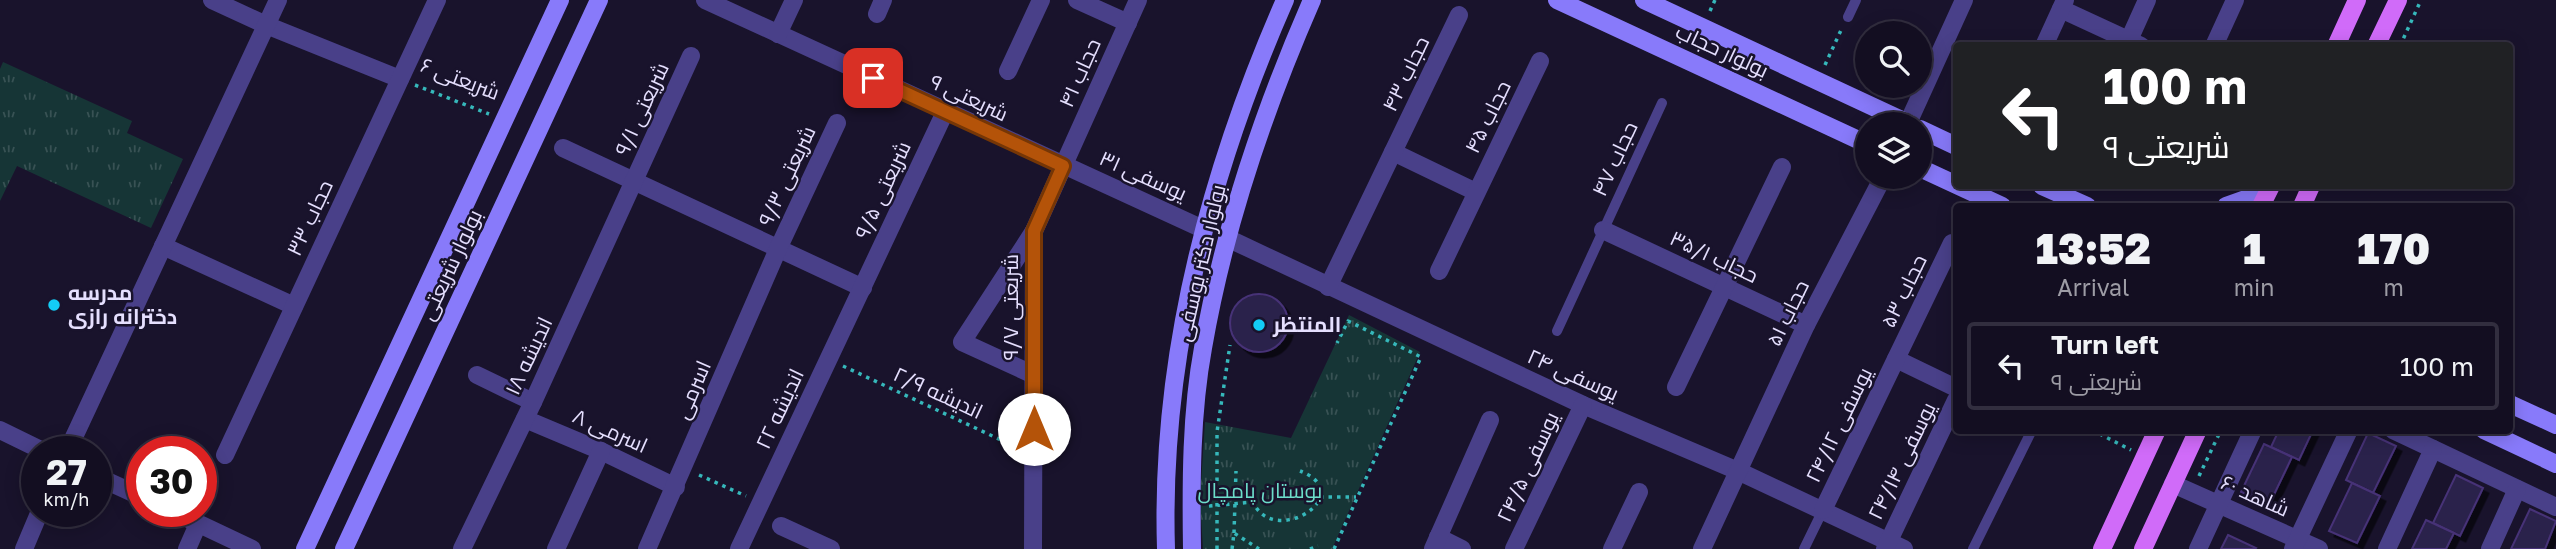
<!DOCTYPE html>
<meta charset="utf-8">
<style>
body{margin:0;font-family:"Golos Text",Cairo,sans-serif;background:#201c2e;color:#f1f3f6;height:100vh;display:flex;flex-direction:column;font-size:26px;white-space:nowrap}
*{box-sizing:border-box;margin:0}
p{font-size:23px;color:#9d9ca5}
.icon{flex:none;width:38px;height:38px;fill:none;stroke:currentColor;stroke-width:2;stroke-linecap:round;stroke-linejoin:round}
.map{position:relative;flex:1;overflow:hidden}
.drawer{position:absolute;left:1953px;top:203px;width:560px;height:231px;display:flex;flex-direction:column;background:#130e21;border-radius:7px;box-shadow:0 4px 18px #0003,0 0 0 2px #322e3f}
.drawer>*{flex:none}
.top-card{position:absolute;left:1953px;top:42px;width:560px;height:147px;border-radius:7px;box-shadow:0 4px 18px #0003,0 0 0 2px #322e3f;background:#202124;color:#fff;overflow:hidden}
.tools{position:absolute;left:1855px;top:21px;display:grid;gap:14px}
.tools a{display:grid;place-items:center;width:77px;height:77px;border-radius:50%;background:#130e21;box-shadow:0 4px 18px #0003,0 0 0 2px #322e3f;font-size:35px}
.speed{position:absolute;left:21px;top:436px;display:flex;gap:14px;font-size:35px;font-weight:700;text-align:center}
.speed>*{display:grid;place-content:center;width:91px;height:91px;border-radius:50%;background:#130e21;box-shadow:0 4px 18px #0003,0 0 0 2px #322e3f;line-height:1}
.speed small{font-size:18px;font-weight:400}
.speed .limit{border:10px solid #d22;background:#fff;color:#111}
.pin{position:absolute;display:grid;place-items:center;width:60px;height:60px;color:#fff;margin:-30px;border-radius:14px;box-shadow:0 4px 10px #0006}
.me{position:absolute;width:77px;margin:-38px;rotate:0deg;stroke-linejoin:round;filter:drop-shadow(0 0 5px #0008)}
.turn{display:flex;align-items:center;gap:24px;height:147px;padding:0 35px;font-size:32px}
.turn .icon{width:91px;height:91px;stroke-width:2.5}
.turn b{display:block;font-size:49px;line-height:60px}
.eta{display:flex;justify-content:space-evenly;align-items:center;height:119px;text-align:center}
.eta b{font-size:42px;font-weight:800;line-height:49px}
ul{padding:0;list-style:none}
li{display:flex;align-items:center;gap:21px;height:88px;margin:0 14px 10px;padding:0 21px;border:4px solid #322e3f;border-radius:7px}
li div{flex:1}
li b{display:block;font-size:26px}
li em{font-style:normal}
.map>svg:first-child{display:block}
</style>
<div class="map">
<svg width="2556" height="549" viewBox="0 0 2556 549">
<defs>
<pattern id="park-tufts" width="24" height="20" patternUnits="userSpaceOnUse" patternTransform="scale(1.75)"><rect width="24" height="20" fill="#163536"/><path d="M3 7l-1-3M5 7V3M7 7l1-3M15 17l-1-3M17 17v-4M19 17l1-3" fill="none" stroke="#385254"/></pattern>
<filter id="shadow"><feDropShadow dx="5.5" dy="5.5" stdDeviation="0" flood-color="#0009"/></filter>
</defs>
<rect width="100%" height="100%" fill="#19132c"/>
<g fill="url(#park-tufts)">
<path d="M3 62 132 121 127 133 183 159 151 228 17 166 0 201V69Z"/>
<path d="M1349 315 1420 352 1332 549H1203L1200 499 1205 422 1291 438Z"/>
</g>
<g fill="#2c204c" stroke="#463377" stroke-width="2" filter="url(#shadow)">
<circle cx="1259" cy="323" r="29"/>
<path d="M2279 430H2313L2299 460 2271 447Z"/>
<path d="M2368 433 2396 446 2373 493 2346 480Z"/>
<path d="M2264 444 2292 457 2269 505 2241 492Z"/>
<path d="M2456 475 2483 488 2460 536 2433 523Z"/>
<path d="M2352 483 2380 496 2357 543 2329 531Z"/>
<path d="M2530 509 2556 521 2545 549H2511Z"/>
<path d="M2426 520 2454 533 2446 549H2412Z"/>
<path d="M2228 535 2256 548 2255 549H2221Z"/>
</g>
<g fill="none" stroke-linecap="round" stroke-linejoin="round">
<g stroke="#36b8bb" stroke-width="3.5" stroke-dasharray="3.5 5" stroke-linecap="butt">
<path d="M1710 11 1715 0"/>
<path d="M2400 46 2421 0"/>
<path d="M1825 65 1842 28"/>
<path d="M415 85 489 114"/>
<path d="M843 366 1016 447"/>
<path d="M2092 430 2131 450"/>
<path d="M699 475 746 496"/>
<path d="M2199 476 2221 430"/>
<path d="M1320 497H1356"/>
<path d="M1209 506 1253 502C1274 549 1360 494 1300 471"/>
<path d="M1234 533 1236 471"/>
<path d="M1217 549V432L1230 345"/>
<path d="M1232 549 1234 533 1259 549"/>
<path d="M1310 549 1318 546"/>
<path d="M1334 549 1421 357 1348 321 1337 343"/>
</g>
<g stroke="#494089" stroke-width="10">
<path d="M1848 17 1856 0"/>
<path d="M1557 331 1662 103"/>
<path d="M1804 549 1823 510"/>
<path d="M1973 549 2032 430"/>
</g>
<g stroke="#494089" stroke-width="18">
<path d="M212 0 266 25 400 79"/>
<path d="M705 0 1203 229"/>
<path d="M1077 0 1128 23"/>
<path d="M2061 9 2141 46"/>
<path d="M877 14 883 0"/>
<path d="M778 34 794 0"/>
<path d="M2129 40 2147 0"/>
<path d="M2044 46 2065 0"/>
<path d="M2214 46 2235 0"/>
<path d="M1008 71 1041 0"/>
<path d="M1908 123 1964 0"/>
<path d="M563 148 863 288"/>
<path d="M1393 152 1476 192"/>
<path d="M1603 230 1806 325"/>
<path d="M1227 238 1583 405 1738 471 1904 549"/>
<path d="M163 246 294 306"/>
<path d="M1439 271 1540 61"/>
<path d="M1328 287 1459 15"/>
<path d="M1896 359 1956 388"/>
<path d="M477 375 533 402"/>
<path d="M1034 375 962 342 1034 231"/>
<path d="M1676 387 1782 167"/>
<path d="M525 419 601 451 676 487"/>
<path d="M0 430 45 452"/>
<path d="M2393 430 2556 507"/>
<path d="M67 452 278 0"/>
<path d="M225 455 437 0"/>
<path d="M96 476 142 497"/>
<path d="M2173 484 2319 549"/>
<path d="M1823 510 1952 243"/>
<path d="M172 511 252 549"/>
<path d="M781 526 831 549"/>
<path d="M1438 537 1462 549"/>
<path d="M24 549 40 511"/>
<path d="M187 549 198 524"/>
<path d="M462 549 533 402 691 56"/>
<path d="M556 549 601 451"/>
<path d="M647 549 778 249 837 123"/>
<path d="M739 549 945 112"/>
<path d="M1033 549 1034 231 1138 0"/>
<path d="M1433 549 1490 420"/>
<path d="M1514 549 1583 405"/>
<path d="M1612 549 1639 492"/>
<path d="M1702 549 1806 325 1883 177"/>
<path d="M1885 549 1956 400"/>
<path d="M2198 549 2253 430"/>
<path d="M2293 549 2349 430"/>
<path d="M2387 549 2433 449"/>
<path d="M2490 549 2517 489"/>
</g>
<g stroke="#887afa" stroke-width="18">
<path d="M1557 0 1867 144"/>
<path d="M1644 0 1910 124"/>
<path d="M1920 129 1956 146"/>
<path d="M1920 168 2002 206"/>
<path d="M2042 186 2087 206"/>
<path d="M2226 206 2268 191"/>
<path d="M2510 404 2556 425"/>
<path d="M2484 430 2556 464"/>
<path d="M305 549 560 0"/>
<path d="M344 549 599 0"/>
<path d="M1166 549C1160 359 1209 173 1285 0"/>
<path d="M1192 549C1191 483 1191 413 1203 348 1224 227 1263 112 1312 0"/>
</g>
<g stroke="#d06bf9" stroke-width="18">
<path d="M2336 46 2357 0"/>
<path d="M2376 46 2398 0"/>
<path d="M2261 206 2271 186"/>
<path d="M2302 206 2311 186"/>
<path d="M2102 549 2157 430"/>
<path d="M2143 549 2198 430"/>
</g>
</g>
<g fill="none" stroke-linecap="round" stroke-linejoin="round">
<g stroke="#753606" stroke-width="18">
<path id="route" d="M873 78 1063 166 1034 231V429"/>
</g>
<use href="#route" stroke="#b45309" stroke-width="12"/>
</g>
<g fill="#13cdf6" stroke="#19132c" stroke-width="2.5">
<circle cx="54" cy="305" r="7"/>
<circle cx="1259" cy="325" r="7"/>
</g>
<g text-anchor="middle" stroke-width="5" stroke-linejoin="round" paint-order="stroke">
<g font-size="21" fill="#e5dffe" stroke="#19132c">
<text transform="translate(1722 51) rotate(25)" y="7">بولوار حجاب</text>
<text transform="translate(1080 73) rotate(-66)" y="7">حجاب ۴۱</text>
<text transform="translate(1406 74) rotate(-64)" y="7">حجاب ۴۳</text>
<text transform="translate(460 79) rotate(21)" y="7">شریعتی ۶</text>
<text transform="translate(969 98) rotate(25)" y="7">شریعتی ۹</text>
<text transform="translate(642 109) rotate(-65)" y="7">شریعتی ۹/۱</text>
<text transform="translate(1488 117) rotate(-64)" y="7">حجاب ۴۵</text>
<text transform="translate(1615 159) rotate(-65)" y="7">حجاب ۴۷</text>
<text transform="translate(787 176) rotate(-65)" y="7">شریعتی ۹/۳</text>
<text transform="translate(1143 176) rotate(24)" y="7">یوسفی ۳۱</text>
<text transform="translate(883 190) rotate(-65)" y="7">شریعتی ۹/۵</text>
<text transform="translate(310 218) rotate(-65)" y="7">حجاب ۳۳</text>
<text transform="translate(1714 257) rotate(25)" y="7">حجاب ۳۵/۱</text>
<text transform="translate(1201 263) rotate(-77)" y="7">بولوار دکتر یوسفی</text>
<text transform="translate(451 265) rotate(-65)" y="7">بولوار شریعتی</text>
<text transform="translate(1904 291) rotate(-64)" y="7">حجاب ۵۳</text>
<text transform="translate(1011 307) rotate(-90)" y="7">شریعتی ۹/۷</text>
<text transform="translate(1788 313) rotate(-64)" y="7">حجاب ۵۱</text>
<text transform="translate(529 356) rotate(-65)" y="7">اندیشه ۱۸</text>
<text transform="translate(1573 375) rotate(24)" y="7">یوسفی ۲۴</text>
<text transform="translate(693 390) rotate(-67)" y="7">اسرمی</text>
<text transform="translate(938 393) rotate(25)" y="7">اندیشه ۲/۹</text>
<text transform="translate(780 409) rotate(-65)" y="7">اندیشه ۲۲</text>
<text transform="translate(1839 425) rotate(-64)" y="7">یوسفی ۲۴/۱۲</text>
<text transform="translate(610 431) rotate(24)" y="7">اسرمی ۸</text>
<text transform="translate(1902 461) rotate(-64)" y="7">یوسفی ۲۴/۱۴</text>
<text transform="translate(1528 467) rotate(-65)" y="7">یوسفی ۲۴/۵</text>
<text transform="translate(2255 496) rotate(24)" y="7">شاهد ۶۰</text>
</g>
<g font-size="21" font-weight="bold" fill="#e5dffe" stroke="#19132c" text-anchor="start">
<text x="68" y="300">مدرسه<tspan x="68" dy="24">دخترانه رازی</tspan></text>
<text x="1273" y="332">المنتظر</text>
</g>
<g font-size="21" fill="#6cddca" stroke="#19132c">
<text x="1260" y="498">بوستان پامچال</text>
</g>
</g>
</svg>
<div class="tools">
<a><svg class="icon" aria-label="search" viewBox="0 0 24 24"><circle cx="10" cy="10" r="6"/><path d="M15 15l6 6"/></svg></a>
<a><svg class="icon" aria-label="layers" viewBox="0 0 24 24"><path d="M12 4l9 5-9 5-9-5zM3 14l9 5 9-5"/></svg></a>
</div>
<div class="speed"><div>27<small>km/h</small></div><div class="limit">30</div></div>
<div class="pin" style="left:873px;top:78px;background:#d93025"><svg class="icon" aria-label="arrive" viewBox="0 0 24 24"><path d="M6 21V4h12l-3 4 3 4H6"/></svg></div>
<svg class="me" style="left:1034px;top:429px" viewBox="-20 -20 40 40"><circle r="19" fill="#fff"/><path d="M0-13L10 11 0 6-10 11z" fill="#b45309"/></svg>
<div class="top-card">
<div class="turn"><svg class="icon" aria-label="left" viewBox="0 0 24 24"><path d="M17 20v-9H6M10 6l-5 5 5 5"/></svg><div><b>100 m</b>شریعتی ۹</div></div>
</div>
<section class="drawer">
<div class="eta">
<div><b>13:52</b><p>Arrival</p></div>
<div><b>1</b><p>min</p></div>
<div><b>170</b><p>m</p></div>
</div>
<ul>
<li><svg class="icon" aria-label="left" viewBox="0 0 24 24"><path d="M17 20v-9H6M10 6l-5 5 5 5"/></svg><div><b>Turn left</b><p>شریعتی ۹</p></div><em>100 m</em></li>
</ul>
</section>
</div>
